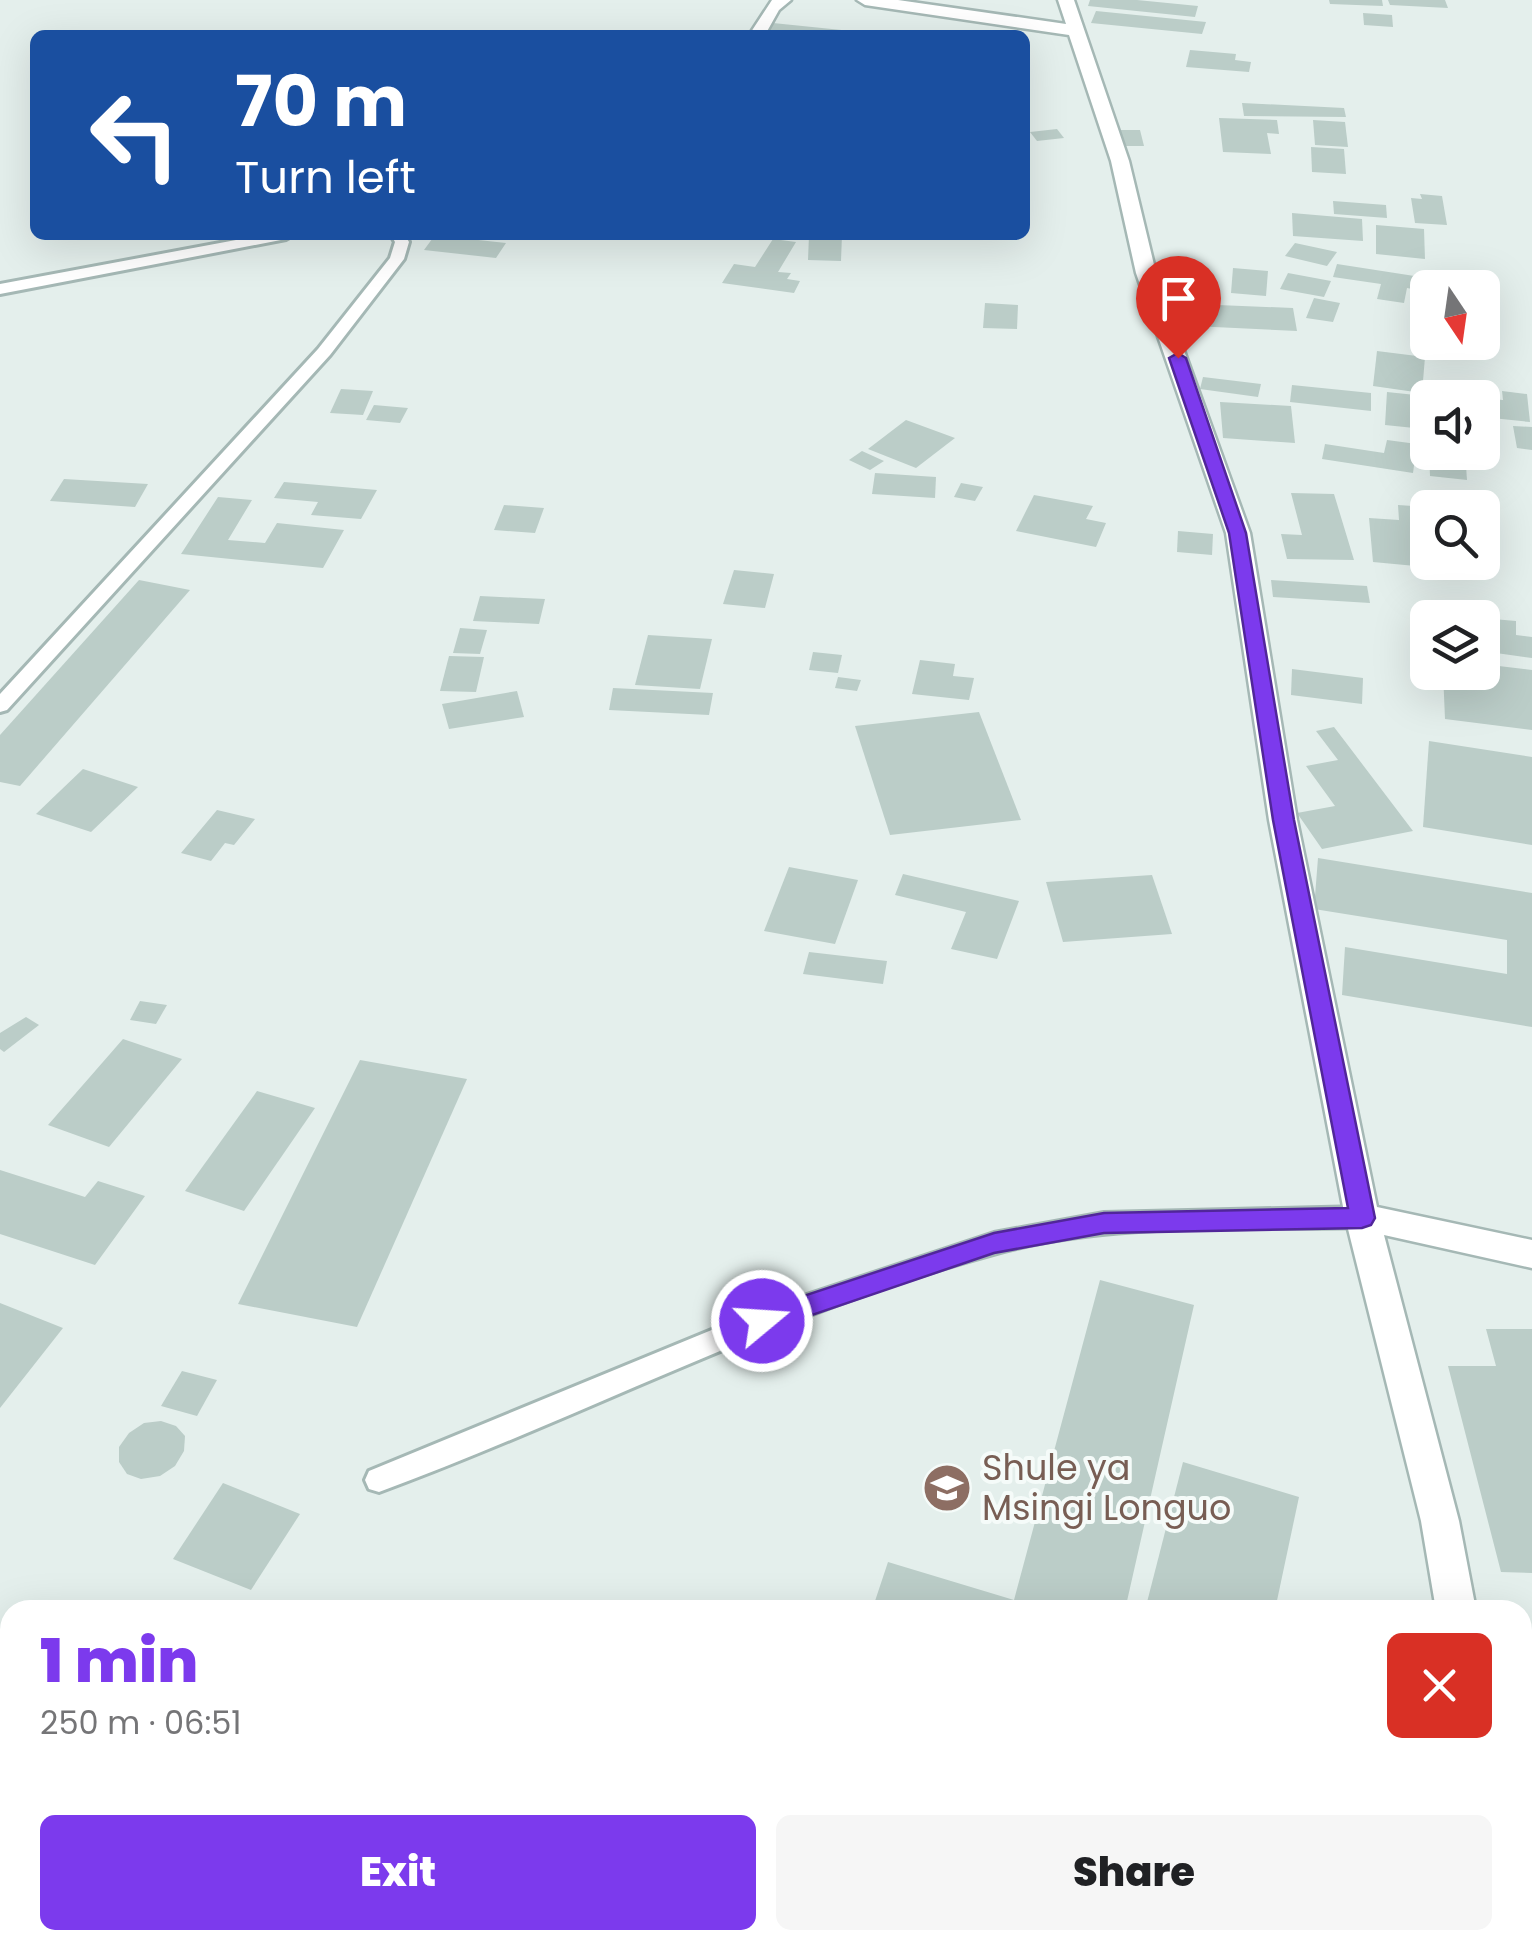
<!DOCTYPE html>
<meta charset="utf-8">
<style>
body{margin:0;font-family:Poppins,sans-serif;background:#f6f6f6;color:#202124;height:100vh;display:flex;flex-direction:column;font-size:38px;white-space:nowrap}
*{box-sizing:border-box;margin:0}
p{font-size:32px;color:#757577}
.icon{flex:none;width:55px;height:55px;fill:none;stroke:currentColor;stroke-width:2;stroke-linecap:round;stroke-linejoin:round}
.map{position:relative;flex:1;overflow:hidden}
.panel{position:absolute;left:0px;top:1600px;width:1532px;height:350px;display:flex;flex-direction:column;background:#fff;border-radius:30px 30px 0 0;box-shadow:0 10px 40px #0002}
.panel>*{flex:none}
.guide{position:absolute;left:30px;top:30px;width:1000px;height:210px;border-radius:15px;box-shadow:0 10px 40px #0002;background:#1a4fa0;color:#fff;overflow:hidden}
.needle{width:65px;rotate:167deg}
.fabs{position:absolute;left:1410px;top:270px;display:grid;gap:20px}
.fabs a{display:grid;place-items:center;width:90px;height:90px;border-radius:15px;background:#fff;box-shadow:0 10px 40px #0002;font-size:50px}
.pin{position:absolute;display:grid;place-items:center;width:85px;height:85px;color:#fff;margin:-102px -42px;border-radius:50% 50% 50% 0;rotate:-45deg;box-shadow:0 0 10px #0007}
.pin .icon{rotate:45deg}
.me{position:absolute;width:110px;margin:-55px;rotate:72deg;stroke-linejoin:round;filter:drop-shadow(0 0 8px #0008)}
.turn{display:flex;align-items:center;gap:35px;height:210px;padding:0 40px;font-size:45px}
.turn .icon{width:130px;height:130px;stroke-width:2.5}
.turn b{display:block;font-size:70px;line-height:85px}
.round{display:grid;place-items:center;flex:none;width:105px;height:105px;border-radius:15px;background:#f6f6f6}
.headline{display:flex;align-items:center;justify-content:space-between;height:170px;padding:0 40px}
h1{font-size:60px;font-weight:800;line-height:75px;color:#7c3aed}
.action{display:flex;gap:20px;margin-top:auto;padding:20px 40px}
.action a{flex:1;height:115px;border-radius:15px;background:#7c3aed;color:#fff;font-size:40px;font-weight:800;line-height:115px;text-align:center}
.action a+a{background:#f6f6f6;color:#202124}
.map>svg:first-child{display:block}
</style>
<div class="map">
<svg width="1532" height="1950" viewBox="0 0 1532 1950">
<rect width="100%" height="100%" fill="#e4efec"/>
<g fill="#bbcdc8">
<path d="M1090 0H1137L1198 6 1195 17 1088 6Z"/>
<path d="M1329 0H1382L1383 6 1330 4Z"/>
<path d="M1388 0H1445L1448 8 1390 5Z"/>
<path d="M1096 11 1206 22 1202 34 1091 23Z"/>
<path d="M1363 13 1392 15 1393 27 1364 25Z"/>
<path d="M773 23 861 32V35H764Z"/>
<path d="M1190 50 1236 54 1235 60 1251 62 1249 72 1186 67Z"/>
<path d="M1242 103 1344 108 1346 117 1244 116Z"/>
<path d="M1219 118 1277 120 1279 134 1267 133 1271 154 1223 152Z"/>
<path d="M1313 120 1345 122 1348 147 1315 145Z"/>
<path d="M1057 129 1064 138 1037 141 1030 132Z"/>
<path d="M1120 130H1140L1144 146H1124Z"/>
<path d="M1311 147 1344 149 1346 174 1312 172Z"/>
<path d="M1420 194 1442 196 1447 225 1415 223 1411 198 1422 199Z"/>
<path d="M1333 201 1386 205 1387 218 1334 214Z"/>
<path d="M1292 213 1362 219 1363 241 1293 236Z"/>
<path d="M1376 225 1424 229 1425 259 1376 254Z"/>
<path d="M435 235H472L469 239 506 243 496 258 424 250Z"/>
<path d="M809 235H842L841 261 808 260Z"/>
<path d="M773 239 796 242 778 272 791 273 787 279 800 281 794 293 722 283 734 264 755 267Z"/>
<path d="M1295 243 1337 252 1327 266 1285 256Z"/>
<path d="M1337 264 1453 282 1452 288H1428V292L1407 288 1404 303 1377 299 1381 284 1333 277Z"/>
<path d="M1233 268 1268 271 1266 296 1231 293Z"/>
<path d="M1288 273 1331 281 1324 297 1280 289Z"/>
<path d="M1314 298 1340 303 1333 322 1306 318Z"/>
<path d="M985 303 1018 305 1017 329 983 328Z"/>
<path d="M1170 303 1293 308 1297 331 1172 325Z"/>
<path d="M1377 351 1425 357 1422 393 1373 386Z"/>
<path d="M1203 377 1261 384 1258 397 1200 389Z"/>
<path d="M1292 385 1371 393V411L1290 402Z"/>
<path d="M341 389 373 391 363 415 330 413Z"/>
<path d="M1502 391 1527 394 1530 422 1482 417V398L1503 400Z"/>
<path d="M1387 392 1425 396 1424 429 1385 425Z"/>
<path d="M1220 402 1291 406 1295 443 1223 438Z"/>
<path d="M374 405 408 408 400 423 366 420Z"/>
<path d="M906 420 955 438 916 468 868 449Z"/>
<path d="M1513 426 1532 427V450L1517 448Z"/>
<path d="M1387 440 1417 444 1413 473 1322 459 1325 444 1384 453Z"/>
<path d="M862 451 884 461 870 470 849 460Z"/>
<path d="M1429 452H1465L1467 480 1430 476Z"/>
<path d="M875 473 936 477 935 498 872 494Z"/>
<path d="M64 479 148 484 135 507 50 501Z"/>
<path d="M284 482 377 490 361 519 311 515 318 502 274 498Z"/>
<path d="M961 483 983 487 975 501 954 497Z"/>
<path d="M1291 493 1334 494 1354 560 1287 559 1281 534 1302 535Z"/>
<path d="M1034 495 1093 506 1086 519 1106 523 1096 547 1016 531Z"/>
<path d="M218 497 252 500 228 540 265 543 277 523 344 530 323 568 181 554Z"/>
<path d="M504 505 544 508 535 533 494 530Z"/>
<path d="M1398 505 1428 507V548H1423L1426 567 1373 562 1369 518 1399 520Z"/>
<path d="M1178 531 1213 534 1212 555 1177 552Z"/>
<path d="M734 570 774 574 765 608 723 604Z"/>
<path d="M139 580 190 590 20 786 0 782V735Z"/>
<path d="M1271 580 1367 586 1370 603 1273 597Z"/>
<path d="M480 596 545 599 539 624 473 621Z"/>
<path d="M1482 618 1516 621V635L1532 637V658L1482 651Z"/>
<path d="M460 628 487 630 480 654 453 653Z"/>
<path d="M648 635 712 639 700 689 635 685Z"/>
<path d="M813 652 842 655 838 673 809 670Z"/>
<path d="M449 656 484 657 476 692 440 691Z"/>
<path d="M920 660 955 664 953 676 974 678 969 700 912 694Z"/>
<path d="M1482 664 1532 670V730L1445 719 1443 672H1482Z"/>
<path d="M1292 669 1363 678 1362 704 1291 695Z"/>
<path d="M838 677 861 680 857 691 835 688Z"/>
<path d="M613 688 713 693 709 715 609 710Z"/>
<path d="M517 691 524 717 449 729 442 704Z"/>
<path d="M979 712 1021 820 890 835 855 726Z"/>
<path d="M1334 727 1347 744 1413 831 1322 849 1297 813 1335 806 1306 766 1338 760 1316 731Z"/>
<path d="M1429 741 1532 757V845L1423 827Z"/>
<path d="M83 769 138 787 91 832 36 814Z"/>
<path d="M217 810 255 819 234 845 225 843 211 861 181 853Z"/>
<path d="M1318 858 1532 893V1027L1342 995 1345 947 1507 974V940L1314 909Z"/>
<path d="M789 867 858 880 835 944 764 931Z"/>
<path d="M903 874 1019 901 997 959 951 949 966 912 895 895Z"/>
<path d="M1152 875 1172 934 1063 942 1046 882Z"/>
<path d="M809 952 887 961 883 984 803 974Z"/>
<path d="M140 1001 167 1005 156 1024 130 1020Z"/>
<path d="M26 1017 39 1025 4 1052 0 1049V1033Z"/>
<path d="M123 1039 182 1059 109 1147 48 1125Z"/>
<path d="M360 1060 467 1079 357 1327 238 1304Z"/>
<path d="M257 1091 315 1108 244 1211 185 1191Z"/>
<path d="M0 1170 85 1197 98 1181 145 1196 95 1265 0 1234Z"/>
<path d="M1100 1280 1194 1305 1125 1610H872L888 1562 1014 1600Z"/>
<path d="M0 1303 63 1328 0 1408Z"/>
<path d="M1486 1329H1532V1573L1501 1572 1448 1366H1496Z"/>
<path d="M182 1371 217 1380 197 1416 161 1406Z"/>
<path d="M161 1421 176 1426 185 1436 184 1451 175 1466 160 1476 141 1479 127 1474 119 1462V1447L129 1433 144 1423Z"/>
<path d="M1183 1462 1299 1497 1275 1610H1145Z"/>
<path d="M223 1483 300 1514 251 1590 173 1559Z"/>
</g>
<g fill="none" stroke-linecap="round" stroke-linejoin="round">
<g stroke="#a5b8b5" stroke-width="6">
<g id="lane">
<path d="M263 235H293L286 239 0 294V284Z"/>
<path d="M391 235H405L409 242 404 259 330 355 7 710 0 712V694L318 349 390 258 395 242Z"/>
<path d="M1362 1207 1371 1210 1375 1217 1371 1224 1362 1227C1240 1230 1111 1221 993 1254 780 1312 585 1416 379 1492L369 1489 365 1480 369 1471 753 1313 994 1233 1104 1213Z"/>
</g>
</g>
<g stroke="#a5b8b5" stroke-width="5">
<g id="street">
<path d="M772 0H791L779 10 765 35H749Z"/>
<path d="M857 0H898L1066 24 1058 0H1074L1129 161 1156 273 1250 533 1297 820 1377 1207 1532 1240V1268L1384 1235 1459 1521 1476 1610H1436L1421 1521 1345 1217 1269 820 1226 533 1136 273 1111 161 1069 35 865 5Z"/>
<path d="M0 1818 10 1822V1864L0 1860Z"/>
<path d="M1522 1922 1532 1933V1950H1492L1491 1940H1522Z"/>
<path d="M225 1940H290L294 1950H229Z"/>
</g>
</g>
<use href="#lane" fill="#fff" fill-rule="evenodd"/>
<use href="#street" fill="#fff" fill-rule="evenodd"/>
</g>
<path fill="#7c3aed" stroke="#51269a" stroke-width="2.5" d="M1178 353 1186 358 1246 533 1294 820 1375 1218 1371 1225 1362 1228 1104 1233 994 1253 762 1332 752 1329 749 1321 752 1313 994 1233 1104 1213 1348 1208 1273 820 1229 533 1169 358Z"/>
<defs>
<g id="school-disc" transform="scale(2.5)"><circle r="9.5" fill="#8d6e63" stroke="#f5fbf9"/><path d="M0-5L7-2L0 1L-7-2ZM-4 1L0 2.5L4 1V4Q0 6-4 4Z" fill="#fff"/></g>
</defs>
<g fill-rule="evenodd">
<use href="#school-disc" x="947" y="1488"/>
</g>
<g text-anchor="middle" stroke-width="8" stroke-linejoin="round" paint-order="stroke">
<g font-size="35" fill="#785e54" stroke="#f5fbf9" text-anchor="start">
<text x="982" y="1480">Shule ya<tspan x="982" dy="40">Msingi Longuo</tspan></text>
</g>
</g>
</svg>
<div class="fabs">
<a><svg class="needle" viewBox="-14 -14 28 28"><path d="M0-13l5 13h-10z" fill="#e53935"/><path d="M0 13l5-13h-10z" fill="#757577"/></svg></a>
<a><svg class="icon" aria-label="sound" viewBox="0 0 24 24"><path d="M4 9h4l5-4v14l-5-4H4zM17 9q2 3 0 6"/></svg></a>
<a><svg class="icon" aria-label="search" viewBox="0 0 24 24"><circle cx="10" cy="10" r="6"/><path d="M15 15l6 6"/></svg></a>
<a><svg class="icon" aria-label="layers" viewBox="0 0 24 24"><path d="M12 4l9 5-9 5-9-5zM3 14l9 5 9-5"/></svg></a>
</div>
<div class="pin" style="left:1178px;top:358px;background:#d93025"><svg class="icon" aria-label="arrive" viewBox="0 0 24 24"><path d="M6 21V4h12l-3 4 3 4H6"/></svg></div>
<svg class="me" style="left:762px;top:1321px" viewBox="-20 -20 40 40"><circle r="17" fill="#7c3aed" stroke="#fff" stroke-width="3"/><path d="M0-11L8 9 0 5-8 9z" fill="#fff"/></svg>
<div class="guide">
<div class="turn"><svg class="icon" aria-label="left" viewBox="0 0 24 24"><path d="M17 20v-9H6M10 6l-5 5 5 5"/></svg><div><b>70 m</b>Turn left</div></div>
</div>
<section class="panel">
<div class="headline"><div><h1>1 min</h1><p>250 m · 06:51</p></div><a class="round" style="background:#d93025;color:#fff"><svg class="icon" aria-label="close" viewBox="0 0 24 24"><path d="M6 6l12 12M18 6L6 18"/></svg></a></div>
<div class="action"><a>Exit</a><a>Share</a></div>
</section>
</div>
